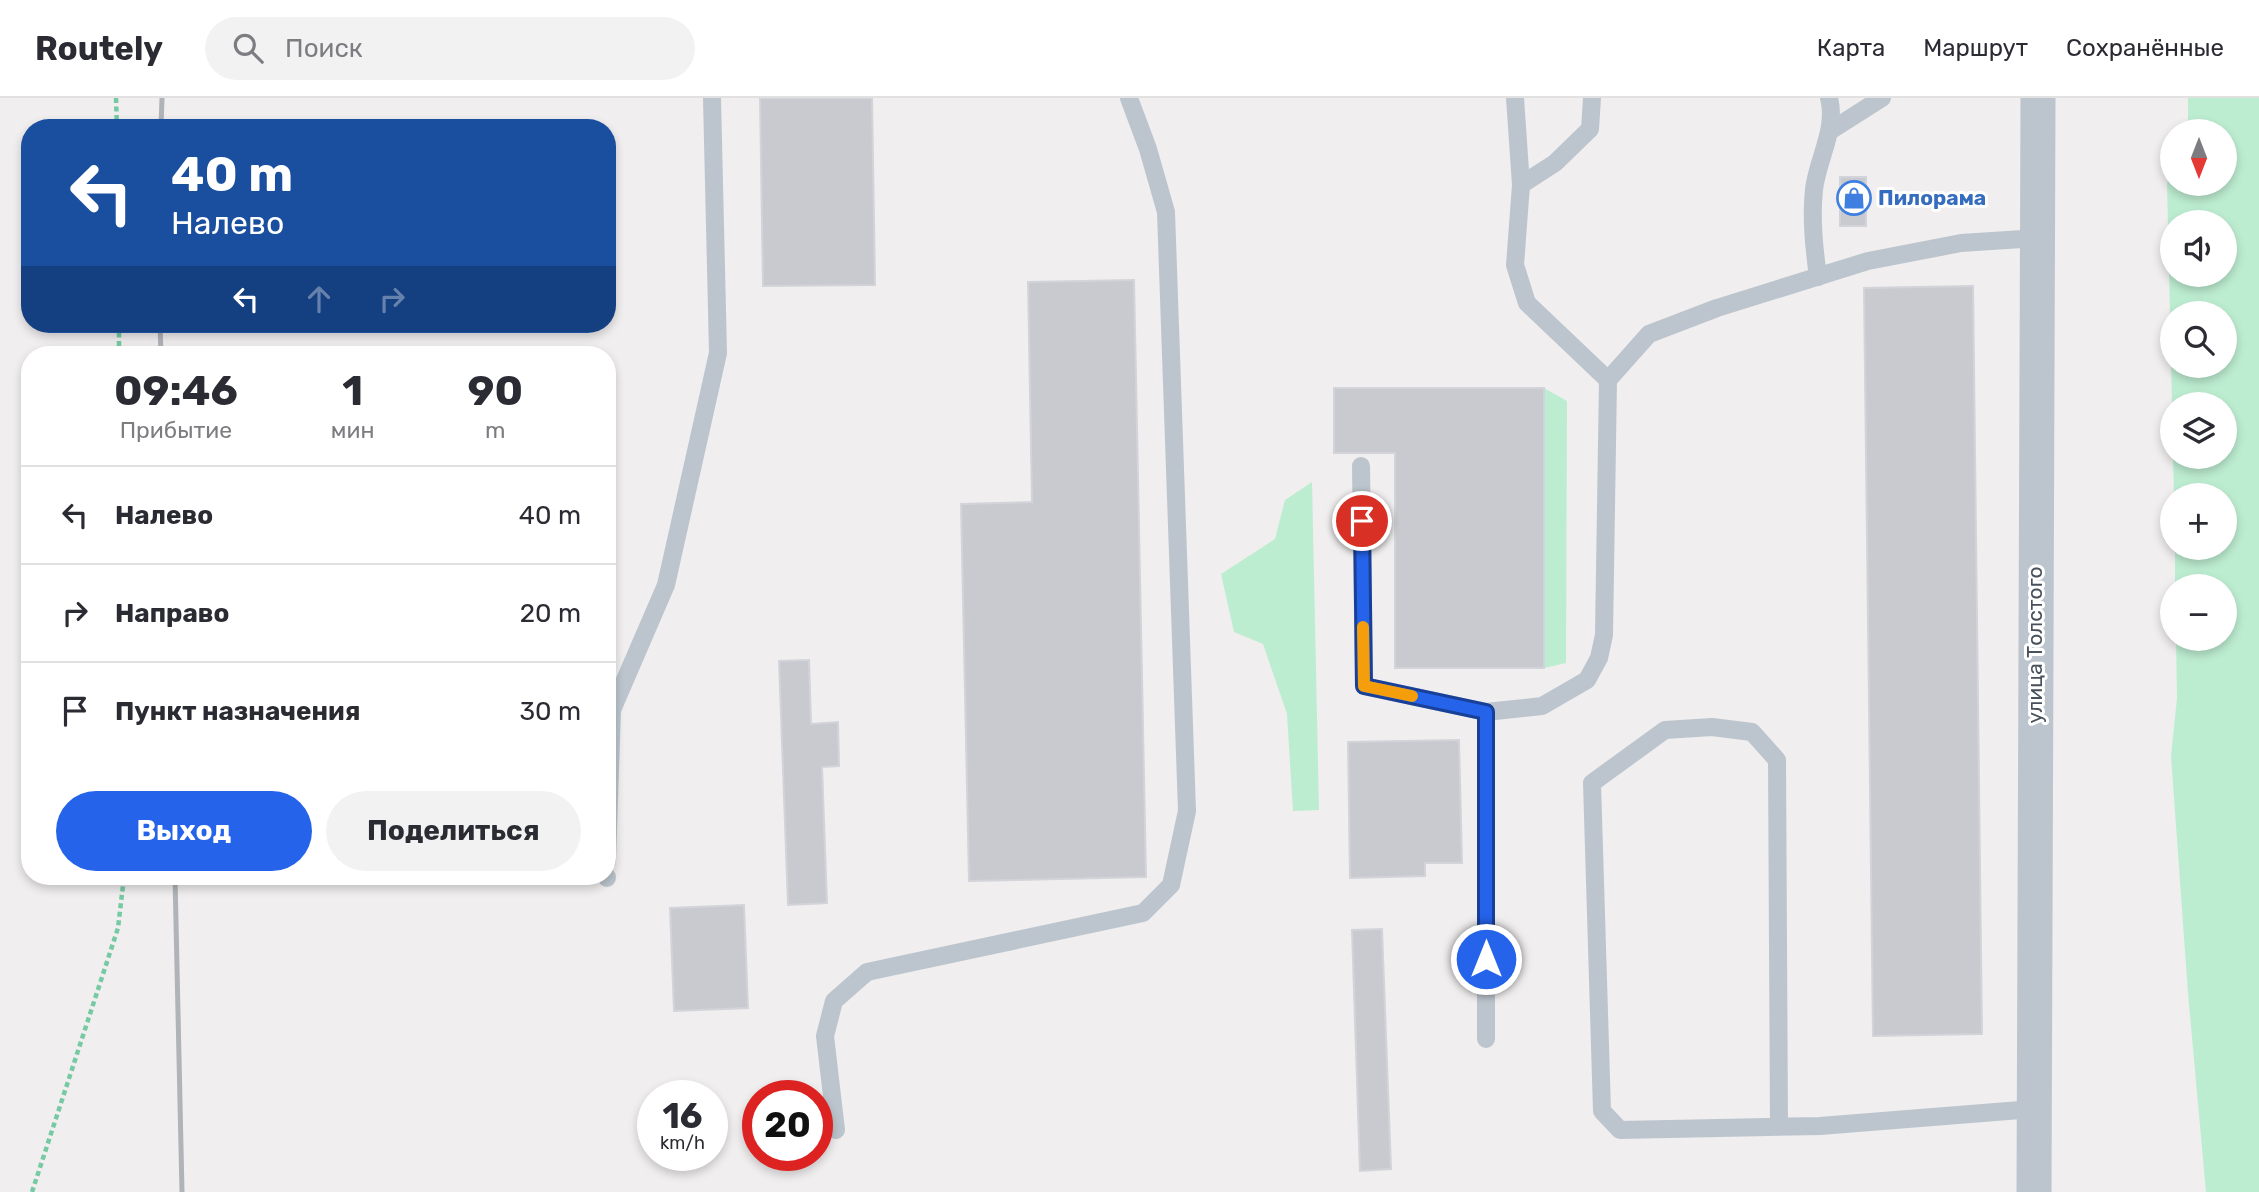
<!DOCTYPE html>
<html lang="ru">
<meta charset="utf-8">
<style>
body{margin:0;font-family:Rubik,sans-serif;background:#f2f2f3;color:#2b2b33;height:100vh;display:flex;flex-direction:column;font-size:26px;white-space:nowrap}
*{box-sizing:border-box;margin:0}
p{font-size:23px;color:#7c7c81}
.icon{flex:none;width:38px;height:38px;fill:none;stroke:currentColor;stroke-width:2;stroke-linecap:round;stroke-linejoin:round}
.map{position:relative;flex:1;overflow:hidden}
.side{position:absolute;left:21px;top:248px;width:595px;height:539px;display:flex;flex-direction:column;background:#fff;border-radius:28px;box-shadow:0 4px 10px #0003}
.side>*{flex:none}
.top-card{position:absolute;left:21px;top:21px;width:595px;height:214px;border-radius:28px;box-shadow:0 4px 10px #0003;background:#1a4fa0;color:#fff;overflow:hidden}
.needle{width:46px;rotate:180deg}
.buttons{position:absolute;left:2160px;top:21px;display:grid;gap:14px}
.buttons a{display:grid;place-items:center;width:77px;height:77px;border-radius:50%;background:#fff;box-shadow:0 4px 10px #0003;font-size:35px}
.speed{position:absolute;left:637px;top:982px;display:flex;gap:14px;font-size:35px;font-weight:700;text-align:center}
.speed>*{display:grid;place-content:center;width:91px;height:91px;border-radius:50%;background:#fff;box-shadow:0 4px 10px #0003;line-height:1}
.speed small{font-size:18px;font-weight:400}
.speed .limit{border:10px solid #d22;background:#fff;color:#111}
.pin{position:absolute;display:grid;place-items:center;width:60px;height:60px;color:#fff;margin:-30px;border:4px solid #fff;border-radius:50%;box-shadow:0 2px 7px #0007}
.me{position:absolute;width:77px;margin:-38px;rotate:0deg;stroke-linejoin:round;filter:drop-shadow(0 0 5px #0008)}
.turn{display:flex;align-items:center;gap:24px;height:147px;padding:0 35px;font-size:32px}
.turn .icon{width:91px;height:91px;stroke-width:2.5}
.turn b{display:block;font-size:49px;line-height:60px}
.lanes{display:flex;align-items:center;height:66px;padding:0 35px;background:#0003;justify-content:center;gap:35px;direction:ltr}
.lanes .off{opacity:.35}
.eta{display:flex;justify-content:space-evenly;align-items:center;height:119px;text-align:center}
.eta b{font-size:42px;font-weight:700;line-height:49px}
.primary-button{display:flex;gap:14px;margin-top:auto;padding:14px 35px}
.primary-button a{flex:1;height:80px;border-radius:42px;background:#2563eb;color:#fff;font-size:28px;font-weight:700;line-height:80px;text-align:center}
.primary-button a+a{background:#f2f2f3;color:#2b2b33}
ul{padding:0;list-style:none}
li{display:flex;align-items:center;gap:21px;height:98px;padding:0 35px;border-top:2px solid #e1e1e2}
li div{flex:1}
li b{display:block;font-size:26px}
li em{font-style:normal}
header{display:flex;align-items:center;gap:42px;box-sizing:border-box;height:98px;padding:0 35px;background:#fff;border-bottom:2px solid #e1e1e2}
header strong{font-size:33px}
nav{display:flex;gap:38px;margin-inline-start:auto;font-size:24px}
.search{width:490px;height:63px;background:#f2f2f3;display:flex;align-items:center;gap:18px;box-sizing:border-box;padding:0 24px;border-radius:38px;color:#7c7c81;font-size:26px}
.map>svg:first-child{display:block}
</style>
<header>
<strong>Routely</strong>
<div class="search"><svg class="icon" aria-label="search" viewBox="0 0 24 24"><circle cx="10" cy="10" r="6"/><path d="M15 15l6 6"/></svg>Поиск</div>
<nav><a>Карта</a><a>Маршрут</a><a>Сохранённые</a></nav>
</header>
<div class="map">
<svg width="2259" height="1094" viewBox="0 0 2259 1094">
<rect width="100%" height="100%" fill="#f0eeee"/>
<g fill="#bdedd1" fill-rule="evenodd">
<path d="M2188 0H2259V1094H2206L2188 895 2171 658 2177 600 2176 541H2224V488H2175V450H2224V397H2174L2173 359H2224V306H2172L2167 84 2172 83V86H2224V33H2188ZM2172 124H2224V177H2172ZM2172 215H2224V268H2172Z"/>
<path d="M1544 290 1567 303 1566 565 1544 570Z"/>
<path d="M1312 384 1319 712 1293 713 1287 616 1263 546 1234 534 1221 476 1275 441 1285 402Z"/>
</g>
<g fill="#c8cad0" stroke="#d2d4d9" stroke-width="2">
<path d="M760 0H872L875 187 763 188Z"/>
<rect x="1840" y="79" width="26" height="49"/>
<path d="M1134 182 1146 779 969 783 961 406 1032 404 1028 184Z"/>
<path d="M1973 188 1982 936 1873 938 1864 190Z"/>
<path d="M1334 290H1544V570H1395V355H1334Z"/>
<path d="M809 562 811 626 838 624 839 668 822 669 827 805 788 807 779 563Z"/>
<path d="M1459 642 1462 765H1425V778L1350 780 1348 644Z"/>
<path d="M744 807 748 910 674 913 670 810Z"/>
<path d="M1382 831 1391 1071 1360 1073 1352 832Z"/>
</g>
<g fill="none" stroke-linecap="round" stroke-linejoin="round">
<g stroke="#76caa3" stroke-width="4.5" stroke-dasharray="5 3.5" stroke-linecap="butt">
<path d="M116 0 117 30"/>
<path d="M119 226V257"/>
<path d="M32 1094 118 830 124 779"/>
</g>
<g stroke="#bcc5cd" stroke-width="18">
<path d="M1515 0 1521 87 1515 167 1527 205 1608 282"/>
<path d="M1830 33 1882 0"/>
<path d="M1521 87 1555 65 1590 31 1592 0"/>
<path d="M1818 179C1814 149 1811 121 1814 91 1818 60 1837 31 1829 0"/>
<path d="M1361 368 1364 588 1486 614"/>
<path d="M607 763 612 612 666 487 718 255 712 0"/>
<path d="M607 780V779"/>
<path d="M1486 941V614L1542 608 1587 582 1599 560 1604 537 1608 282 1649 236 1717 210 1868 163 1961 145 2038 140"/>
<path d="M1779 1029 1777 662 1752 634 1712 629 1665 632 1592 685 1602 1013 1620 1032 1820 1028 2033 1011"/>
<path d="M836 1032 825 938 834 903 867 874 1143 815 1171 787 1187 713 1166 114 1148 51 1129 0"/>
</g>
<path stroke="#bcc5cd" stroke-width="35" d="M2034 1094 2038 0"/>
<g stroke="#b0b3b8" stroke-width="5">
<path d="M161 30 162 0"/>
<path d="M160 226 161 257"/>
<path d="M175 779 182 1094"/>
</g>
</g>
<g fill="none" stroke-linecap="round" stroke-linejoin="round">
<g stroke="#184099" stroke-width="18">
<path id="route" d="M1362 423 1364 588 1486 614V861"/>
</g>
<use href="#route" stroke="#2563eb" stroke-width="12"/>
<path stroke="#f59e0b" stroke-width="12" d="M1363 529 1364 588 1412 598"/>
</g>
<defs>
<g id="shop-ring" transform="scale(1.75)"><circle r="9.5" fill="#fff" stroke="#3f7fe0" stroke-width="1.5"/><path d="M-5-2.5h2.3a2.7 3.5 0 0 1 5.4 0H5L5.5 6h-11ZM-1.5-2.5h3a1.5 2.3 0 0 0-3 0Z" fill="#3f7fe0"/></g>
</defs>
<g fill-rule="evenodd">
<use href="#shop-ring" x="1854" y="100"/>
</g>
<g text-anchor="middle" stroke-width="6" stroke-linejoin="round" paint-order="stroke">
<g font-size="21" font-weight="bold" fill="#366cbe" stroke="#fff" text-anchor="start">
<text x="1878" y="107">Пилорама</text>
</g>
<g font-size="21" fill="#47505b" stroke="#fff">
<text transform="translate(2035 547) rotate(-90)" y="7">улица Толстого</text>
</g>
</g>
</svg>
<div class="buttons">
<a><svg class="needle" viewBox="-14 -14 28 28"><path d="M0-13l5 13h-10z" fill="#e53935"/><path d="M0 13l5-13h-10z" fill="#7c7c81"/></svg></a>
<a><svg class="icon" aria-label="sound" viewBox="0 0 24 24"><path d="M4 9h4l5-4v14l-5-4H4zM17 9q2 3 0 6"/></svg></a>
<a><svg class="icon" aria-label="search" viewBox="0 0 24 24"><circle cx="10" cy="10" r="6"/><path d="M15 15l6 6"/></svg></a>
<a><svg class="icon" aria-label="layers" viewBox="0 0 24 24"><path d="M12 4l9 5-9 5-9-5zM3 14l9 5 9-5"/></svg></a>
<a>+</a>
<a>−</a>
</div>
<div class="speed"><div>16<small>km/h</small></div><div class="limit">20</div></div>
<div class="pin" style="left:1362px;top:423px;background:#d93025"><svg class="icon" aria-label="arrive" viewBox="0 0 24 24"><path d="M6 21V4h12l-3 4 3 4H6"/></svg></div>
<svg class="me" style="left:1486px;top:861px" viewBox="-20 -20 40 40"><circle r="17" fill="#2563eb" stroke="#fff" stroke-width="3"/><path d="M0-11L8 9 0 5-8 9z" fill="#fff"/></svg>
<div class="top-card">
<div class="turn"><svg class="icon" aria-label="left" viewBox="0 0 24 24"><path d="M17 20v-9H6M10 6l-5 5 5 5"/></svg><div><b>40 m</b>Налево</div></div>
<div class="lanes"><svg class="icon" aria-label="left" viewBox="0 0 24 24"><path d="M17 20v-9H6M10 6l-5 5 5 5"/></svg><svg class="icon off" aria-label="ahead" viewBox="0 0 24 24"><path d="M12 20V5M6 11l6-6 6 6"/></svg><svg class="icon off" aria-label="right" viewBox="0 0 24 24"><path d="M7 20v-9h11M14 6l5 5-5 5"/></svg></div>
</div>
<section class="side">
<div class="eta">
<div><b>09:46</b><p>Прибытие</p></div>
<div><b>1</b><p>мин</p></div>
<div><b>90</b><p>m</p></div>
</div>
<ul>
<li><svg class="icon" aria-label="left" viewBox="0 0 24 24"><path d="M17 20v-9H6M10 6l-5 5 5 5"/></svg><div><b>Налево</b></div><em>40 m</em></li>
<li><svg class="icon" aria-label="right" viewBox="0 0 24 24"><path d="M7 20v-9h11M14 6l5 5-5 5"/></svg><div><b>Направо</b></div><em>20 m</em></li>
<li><svg class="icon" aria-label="arrive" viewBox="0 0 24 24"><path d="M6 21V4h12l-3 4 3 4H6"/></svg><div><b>Пункт назначения</b></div><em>30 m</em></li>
</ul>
<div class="primary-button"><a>Выход</a><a>Поделиться</a></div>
</section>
</div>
